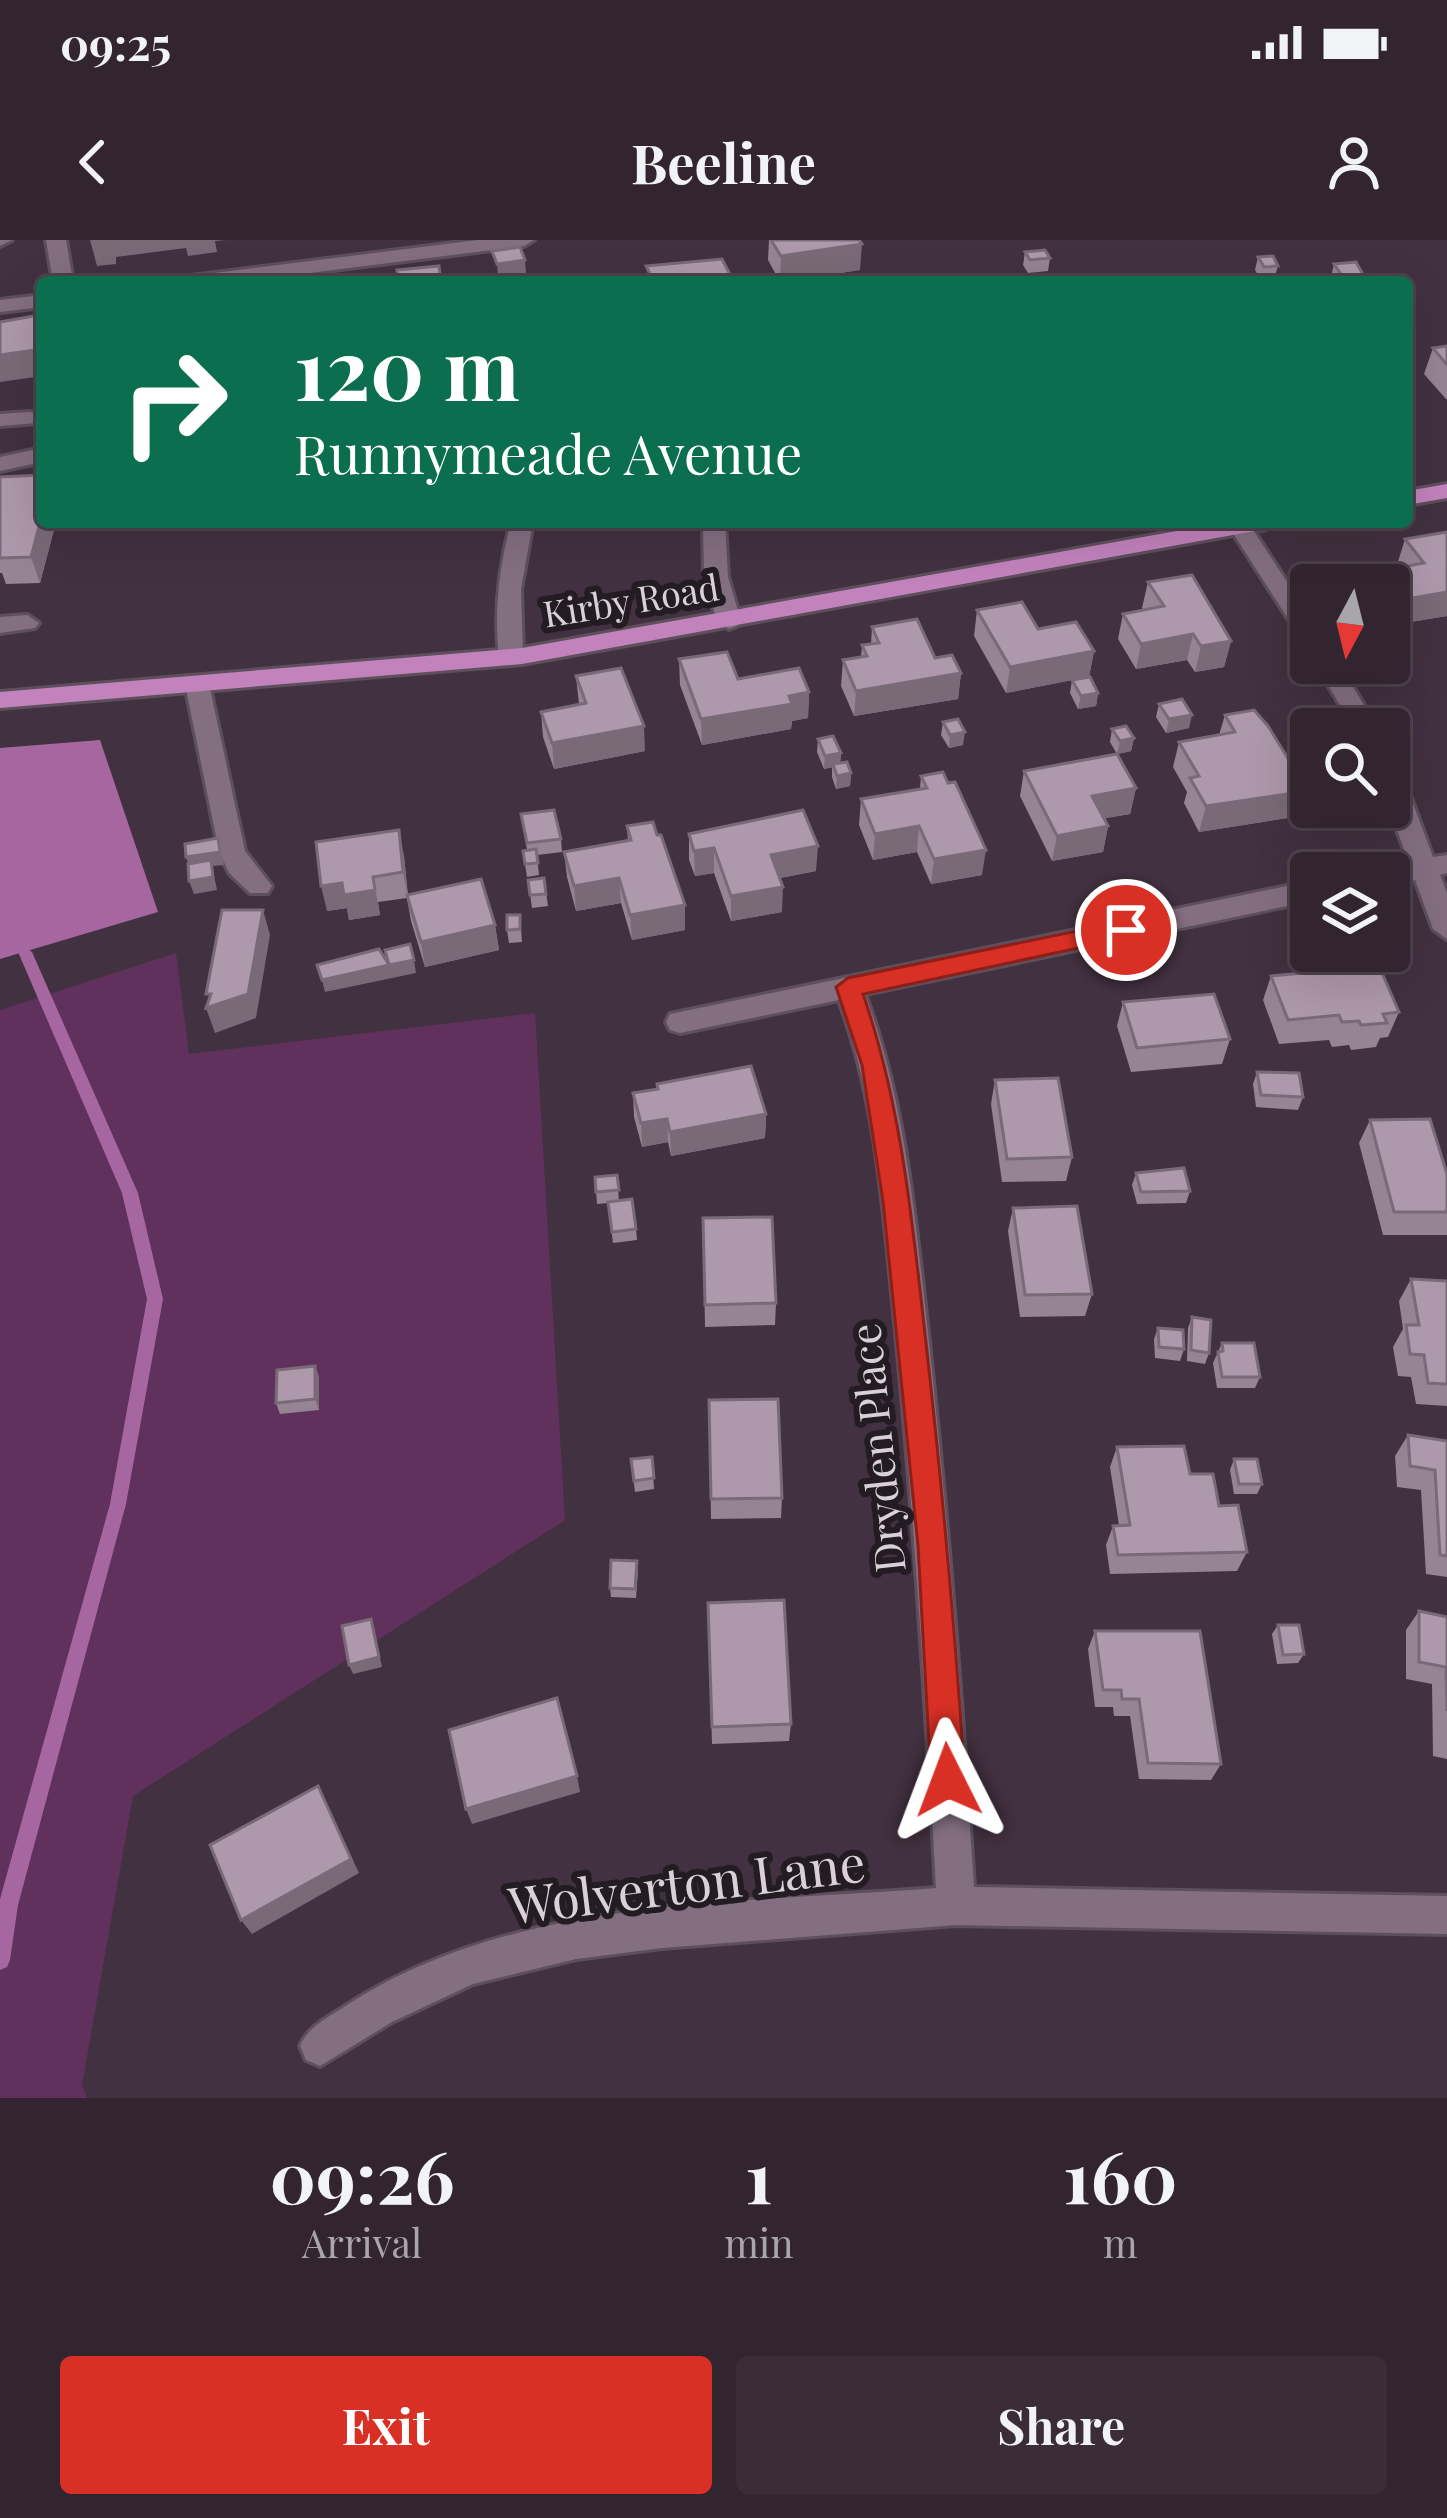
<!DOCTYPE html>
<style>
body{margin:0;font-family:"Playfair Display",serif;background:#3a2d38;color:#f1f3f6;height:100vh;display:flex;flex-direction:column;font-size:45px;white-space:nowrap}
*{box-sizing:border-box;margin:0}
p{font-size:39px;color:#a8a5ab}
.icon{flex:none;width:66px;height:66px;fill:none;stroke:currentColor;stroke-width:2;stroke-linecap:round;stroke-linejoin:round}
.map{position:relative;height:1858px;overflow:hidden}
.sheet{display:flex;flex-direction:column;background:#322530;flex:1}
.sheet>*{flex:none}
.guide{position:absolute;left:36px;top:36px;width:1377px;height:252px;border-radius:12px;box-shadow:0 12px 48px #0002,0 0 0 3px #4d424c;background:#0b6e4f;color:#fff;overflow:hidden}
.needle{width:78px;rotate:187deg}
.fabs{position:absolute;left:1290px;top:324px;display:grid;gap:24px}
.fabs a{display:grid;place-items:center;width:120px;height:120px;border-radius:12px;background:#322530;box-shadow:0 12px 48px #0002,0 0 0 3px #4d424c;font-size:60px}
.pin{position:absolute;display:grid;place-items:center;width:102px;height:102px;color:#fff;margin:-51px;border:6px solid #fff;border-radius:50%;box-shadow:0 3px 12px #0007}
.me{position:absolute;width:132px;margin:-66px;rotate:357deg;stroke-linejoin:round;filter:drop-shadow(0 0 9px #0008)}
.turn{display:flex;align-items:center;gap:42px;height:252px;padding:0 60px;font-size:54px}
.turn .icon{width:156px;height:156px;stroke-width:2.5}
.turn b{display:block;font-size:84px;line-height:102px}
.eta{display:flex;justify-content:space-evenly;align-items:center;height:204px;text-align:center}
.eta b{font-size:72px;font-weight:700;line-height:84px}
.action{display:flex;gap:24px;margin-top:auto;padding:24px 60px}
.action a{flex:1;height:138px;border-radius:12px;background:#d93025;color:#fff;font-size:48px;font-weight:700;line-height:138px;text-align:center}
.action a+a{background:#3a2d38;color:#f1f3f6}
.status{display:flex;justify-content:space-between;align-items:center;height:84px;padding:0 60px;background:#322530;direction:ltr}
.status svg{height:33px;fill:currentColor}
header{display:flex;justify-content:space-between;align-items:center;height:156px;padding:0 60px;background:#322530;font-size:54px;font-weight:700}
.map>svg:first-child{display:block}
</style>
<div class="status"><b>09:25</b><svg viewBox="0 0 49 12"><path d="M0 12V9h3v3zM5 12V6h3v6zM10 12V3h3v9zM15 12V0h3v12zM26 1h20v11H26zM47 4h2v5h-2z"/></svg></div>
<header><svg class="icon" aria-label="back" viewBox="0 0 24 24"><path d="M15 5l-7 7 7 7"/></svg>Beeline<svg class="icon" aria-label="person" viewBox="0 0 24 24"><circle cx="12" cy="8" r="4"/><path d="M4 21q1-7 8-7t8 7"/></svg></header>
<div class="map">
<svg width="1447" height="1858" viewBox="0 0 1447 1858">
<rect width="100%" height="100%" fill="#423140"/>
<path fill="#60315c" d="M176 713 189 814 535 773 565 1280 133 1556 82 1845 87 1858H0V770Z"/>
<path fill="#a667a0" d="M100 500 158 672 0 719V508Z"/>
<g fill="none" stroke-linecap="round" stroke-linejoin="round">
<path fill="#a667a0" fill-rule="evenodd" d="M25 707 32 712 138 953 163 1059 126 1264 18 1665 10 1720 7 1727 0 1730V1659L110 1264 147 1059 122 953 18 712Z"/>
<g stroke="#5e4f5d" stroke-width="6">
<g id="minor">
<path d="M0 0H12L0 6Z"/>
<path d="M46 0H66L73 42H53Z"/>
<path d="M478 0H534L524 6 238 42H181L191 36Z"/>
<path d="M42 55V67L0 72V60Z"/>
<path d="M29 172 37 173V183L0 186V174Z"/>
<path d="M42 208V222L0 231V217Z"/>
<path d="M511 282H533L521 349 523 417 511 425 499 417C494 370 499 327 511 282Z"/>
<path d="M703 282H725L728 337 741 381 737 386 729 389 717 381 704 337Z"/>
<path d="M1232 282H1248L1311 379V405L1303 402 1229 287Z"/>
<path d="M27 375 39 383 35 388 0 393V377Z"/>
<path d="M1315 423H1339L1378 489H1354Z"/>
<path d="M197 436 209 444 245 611 272 646 268 653H250L229 633 219 611 185 444Z"/>
<path d="M1389 525 1402 534 1433 617 1447 615V633L1440 635 1447 653V699L1433 689 1415 640 1389 645V633H1377L1409 622 1388 567Z"/>
<path d="M1311 641V661L865 754C906 863 915 979 928 1093 948 1278 962 1462 974 1647L1447 1656V1694L956 1685 662 1708 576 1719 473 1744 392 1782 320 1826 306 1820 300 1806C308 1786 329 1777 347 1765 517 1655 741 1664 936 1648 926 1463 914 1277 896 1092 884 980 878 866 839 760L680 793 670 790 666 782 670 774Z"/>
</g>
</g>
<g stroke="#5e4f5d" stroke-width="6">
<g id="major">
<path d="M1447 244V258L1407 265V251Z"/>
<path d="M1227 282H1277L1266 289 522 424 0 468V452L522 408Z"/>
</g>
</g>
<use href="#minor" fill="#846f81" fill-rule="evenodd"/>
<use href="#major" fill="#c282bc" fill-rule="evenodd"/>
</g>
<g fill="#968393">
<path d="M769 0H859L860 30 780 42 768 20Z"/>
<path d="M1025 12 1050 18 1048 31 1028 33 1023 25Z"/>
<path d="M1258 17 1278 26 1274 39 1261 40 1255 30Z"/>
<path d="M1334 24 1364 36 1363 42H1334L1331 37Z"/>
<path d="M1447 106V159H1446L1424 134 1433 108Z"/>
<path d="M0 237 42 282H56L40 343 6 344 2 333H0Z"/>
<path d="M1447 292V376L1398 384 1389 372V345H1381L1386 330 1399 328 1397 325 1405 299Z"/>
<path d="M1148 342 1231 401 1224 427 1195 432 1187 420 1136 429 1118 399 1123 374 1144 370 1142 368Z"/>
<path d="M977 370 1038 389 1094 411 1089 437 1098 453 1096 466 1078 469 1070 453 1072 440 1006 453 974 396Z"/>
<path d="M872 387 935 418 961 433 958 459 854 476 841 446 843 420 861 417 862 405 871 404Z"/>
<path d="M679 419 738 439 809 452 808 478 792 481 791 489 702 505 680 445Z"/>
<path d="M576 436 645 511 554 529 543 497 541 472 579 464Z"/>
<path d="M1159 464 1189 488 1166 493 1156 477Z"/>
<path d="M1225 475 1300 576 1199 592 1184 563 1187 552 1173 527 1179 502 1219 495Z"/>
<path d="M943 482 963 505 949 508 941 495Z"/>
<path d="M1112 489 1134 498 1131 511 1117 514 1110 502Z"/>
<path d="M818 499 841 513 840 523 851 533 850 546 836 549 832 537V527L824 529 817 512Z"/>
<path d="M1024 531 1136 548 1130 574 1104 578 1108 586 1103 612 1052 621 1020 556Z"/>
<path d="M921 536 948 543 982 635 931 644 917 612 873 620 859 585 861 559 920 549Z"/>
<path d="M521 574 561 599 562 612 537 615 539 635 527 637 523 611 527 610Z"/>
<path d="M627 586 685 690 632 700 621 663 576 671 567 637 564 612 628 601Z"/>
<path d="M689 594 816 631 780 638 782 672 731 681 714 633 695 636 689 620Z"/>
<path d="M404 616 408 655 495 685 499 710 425 727 411 681 407 658 378 662 380 675 349 680 347 668 327 671Z"/>
<path d="M544 638 548 666 532 668 528 640Z"/>
<path d="M520 675 522 702 509 703 507 690Z"/>
<path d="M1271 736 1399 772 1388 797 1380 798 1376 807 1351 810 1349 805 1332 807 1329 800 1279 804 1263 760Z"/>
<path d="M1123 762 1230 799 1222 824 1131 832 1117 786Z"/>
<path d="M1257 832 1303 857 1298 870 1256 867 1253 844Z"/>
<path d="M995 840 1072 917 1066 941 1002 942 991 864Z"/>
<path d="M633 853 766 874 765 898 671 916 668 902 642 907 634 877Z"/>
<path d="M1370 880 1447 934V995H1383L1359 903Z"/>
<path d="M1136 933 1190 951 1186 963 1137 964 1132 945Z"/>
<path d="M617 935 619 961 636 989 637 1000 613 1003 608 963 597 964 595 937Z"/>
<path d="M1013 968 1092 1054 1085 1076 1020 1077 1008 991Z"/>
<path d="M703 978 776 1063 775 1085 705 1087Z"/>
<path d="M1411 1039 1447 1041V1166L1416 1164 1411 1137 1398 1136 1393 1107 1403 1089 1399 1061Z"/>
<path d="M1192 1077 1209 1113 1205 1124 1187 1121 1188 1088Z"/>
<path d="M1158 1088 1184 1109 1180 1121 1155 1118 1154 1099Z"/>
<path d="M1222 1103 1260 1137 1255 1148H1217L1213 1123Z"/>
<path d="M315 1126 319 1137V1170L280 1174 276 1163Z"/>
<path d="M709 1160 782 1258 781 1278 711 1279Z"/>
<path d="M1408 1195 1447 1201V1337L1426 1334 1421 1250 1397 1247 1395 1216Z"/>
<path d="M1117 1207 1190 1234 1219 1266 1247 1312 1237 1331 1110 1334 1106 1305 1113 1286 1119 1285 1110 1227Z"/>
<path d="M652 1217 654 1249 635 1252 631 1219Z"/>
<path d="M1234 1219 1262 1244 1257 1254H1234L1230 1230Z"/>
<path d="M638 1330 636 1358 611 1357 610 1348Z"/>
<path d="M708 1363 791 1484 789 1501 712 1504Z"/>
<path d="M1419 1371 1447 1377V1519L1433 1516 1432 1444 1406 1439V1390Z"/>
<path d="M1278 1385 1304 1414 1298 1423 1277 1424 1272 1394Z"/>
<path d="M1095 1391 1221 1524 1211 1540 1139 1539 1130 1476H1114L1113 1467H1095L1088 1409Z"/>
</g>
<g fill="#7a6a78">
<path d="M90 0H226L215 1 217 12 188 16 186 8 116 17V24L97 26Z"/>
<path d="M862 4 860 30 780 42 781 16Z"/>
<path d="M525 20 526 33 498 37 497 24Z"/>
<path d="M42 109V136L0 142V115Z"/>
<path d="M42 275V282H56L40 343 31 317Z"/>
<path d="M618 282H662V283L618 290Z"/>
<path d="M1447 352V376L1398 384 1407 359Z"/>
<path d="M1193 394 1187 420 1136 429 1141 404Z"/>
<path d="M1231 401 1224 427 1195 432 1201 406Z"/>
<path d="M1094 411 1089 437 1006 453 1010 427Z"/>
<path d="M961 433 958 459 854 476 856 451Z"/>
<path d="M809 452 808 478 792 481 791 489 702 505 701 479 789 456Z"/>
<path d="M1098 453 1096 466 1078 469 1081 456Z"/>
<path d="M1192 475 1189 488 1166 493 1169 479Z"/>
<path d="M644 486 645 511 554 529 552 503Z"/>
<path d="M965 492 963 505 949 508 950 495Z"/>
<path d="M1134 498 1131 511 1117 514 1120 501Z"/>
<path d="M841 513 840 526 824 529 825 516Z"/>
<path d="M851 533 850 546 836 549 837 536Z"/>
<path d="M1136 548 1130 574 1086 582 1092 556Z"/>
<path d="M1308 551 1300 576 1199 592 1206 566Z"/>
<path d="M919 586 917 612 873 620 875 594Z"/>
<path d="M1108 586 1103 612 1052 621 1057 596Z"/>
<path d="M399 590 404 616 408 658 403 632Z"/>
<path d="M218 598 224 625 212 626 217 650 194 654 189 641 190 630 186 617Z"/>
<path d="M818 606 816 631 770 640 771 615Z"/>
<path d="M714 608V633L695 636 694 611Z"/>
<path d="M986 610 982 635 931 644 934 619Z"/>
<path d="M373 637 380 675 349 680 347 668 327 671 321 646Z"/>
<path d="M619 638 621 663 576 671 574 646Z"/>
<path d="M783 647 782 672 731 681V656Z"/>
<path d="M685 665V690L632 700 630 675Z"/>
<path d="M263 670 270 695 256 778 215 793 206 768Z"/>
<path d="M495 685 499 710 425 727 421 702Z"/>
<path d="M414 720 416 733 325 752 322 740Z"/>
<path d="M766 874 765 898 671 916 670 892Z"/>
<path d="M667 879 668 902 642 907 641 883Z"/>
<path d="M315 1126 319 1137V1170L315 1159Z"/>
<path d="M371 1379 382 1427 353 1434 349 1425Z"/>
<path d="M577 1536 580 1552 472 1584 466 1569Z"/>
<path d="M318 1546 359 1633 252 1694 241 1680Z"/>
</g>
<g fill="#ae98ab" stroke="#7a6a78" stroke-width="3">
<path d="M771 0H859L862 4 781 16Z"/>
<path d="M520 7 525 20 497 24 492 11Z"/>
<path d="M1045 10 1050 18 1030 20 1025 12Z"/>
<path d="M1273 16 1278 26 1264 27 1258 17Z"/>
<path d="M722 19 734 42H654L646 26Z"/>
<path d="M1356 22 1364 36 1343 37 1334 24Z"/>
<path d="M439 26 441 42H399L397 30Z"/>
<path d="M39 75 42 109 0 115V82Z"/>
<path d="M1447 106V125L1433 108Z"/>
<path d="M42 235V275L31 317 0 318V237Z"/>
<path d="M1447 292V352L1407 359 1386 330 1424 323 1405 299Z"/>
<path d="M1192 335 1231 401 1201 406 1193 394 1141 404 1123 374 1164 366 1148 342Z"/>
<path d="M1022 362 1038 389 1076 382 1094 411 1010 427 977 370Z"/>
<path d="M917 379 935 418 952 415 961 433 856 451 843 420 867 416 862 405 879 403 872 387Z"/>
<path d="M727 412 738 439 799 428 809 452 789 456 792 464 701 479 679 419Z"/>
<path d="M621 428 644 486 552 503 541 472 586 463 576 436Z"/>
<path d="M1090 437 1098 453 1081 456 1072 440Z"/>
<path d="M1182 459 1192 475 1169 479 1159 464Z"/>
<path d="M1254 470 1268 486 1308 551 1206 566 1190 538 1199 536 1179 502 1235 492 1225 475Z"/>
<path d="M958 479 965 492 950 495 943 482Z"/>
<path d="M1126 486 1134 498 1120 501 1112 489Z"/>
<path d="M833 496 841 513 825 516 818 499Z"/>
<path d="M1117 514 1136 548 1092 556 1108 586 1057 596 1024 531Z"/>
<path d="M847 522 851 533 837 536 833 524Z"/>
<path d="M943 532 948 543 955 542 986 610 934 619 919 586 875 594 861 559 927 548 921 536Z"/>
<path d="M554 570 561 599 527 603 521 574Z"/>
<path d="M803 570 818 606 771 615 783 647 731 656 714 608 694 611 689 594Z"/>
<path d="M653 582 657 595H661L685 665 630 675 619 638 574 646 564 612 631 600 627 586Z"/>
<path d="M399 590 403 632 373 637 375 650 344 655 342 643 321 646 316 602Z"/>
<path d="M218 598 220 612 186 617 185 604Z"/>
<path d="M536 609 538 623 525 624 523 611Z"/>
<path d="M211 620 213 637 189 641 188 624Z"/>
<path d="M544 638 546 654 530 655 528 640Z"/>
<path d="M481 639 495 685 421 702 407 655Z"/>
<path d="M222 670H263L248 754 206 768 211 754H206Z"/>
<path d="M507 675H520V689L507 690Z"/>
<path d="M410 704 414 720 389 725 385 710Z"/>
<path d="M379 709 389 725 322 740 317 725Z"/>
<path d="M1379 726 1399 772 1383 774 1387 783 1361 785 1359 781 1342 782 1339 775 1288 780 1271 736Z"/>
<path d="M1214 754 1230 799 1137 808 1123 762Z"/>
<path d="M751 826 766 874 670 892 667 879 641 883 633 853 658 849 657 844Z"/>
<path d="M1257 832 1299 833 1303 857 1261 855Z"/>
<path d="M1058 838 1072 917 1007 919 995 840Z"/>
<path d="M1430 879 1447 934V972H1394L1370 880Z"/>
<path d="M1184 928 1190 951 1141 952 1136 933Z"/>
<path d="M617 935 619 950 596 952 595 937Z"/>
<path d="M632 959 636 989 612 992 608 962Z"/>
<path d="M1077 966 1092 1054 1025 1055 1013 968Z"/>
<path d="M772 977 776 1063 705 1065 703 978Z"/>
<path d="M1411 1039 1447 1041V1144L1428 1143 1424 1115 1410 1114 1406 1085H1419Z"/>
<path d="M1192 1077 1211 1080 1209 1113 1191 1110Z"/>
<path d="M1158 1088 1183 1090 1184 1109 1159 1107Z"/>
<path d="M1222 1103H1254L1260 1137H1222L1218 1112 1223 1111Z"/>
<path d="M315 1126V1159L276 1163 277 1130Z"/>
<path d="M778 1159 782 1258 711 1259 709 1160Z"/>
<path d="M1408 1195 1447 1201V1316L1440 1315 1435 1230 1410 1226Z"/>
<path d="M1184 1206 1190 1234H1213L1219 1266 1238 1265 1247 1312 1118 1315 1113 1286 1130 1285 1117 1207Z"/>
<path d="M652 1217 654 1238 634 1241 631 1219Z"/>
<path d="M1234 1219H1257L1262 1244H1239Z"/>
<path d="M611 1320 637 1321 635 1349 610 1348Z"/>
<path d="M784 1360 791 1484 712 1487 708 1363Z"/>
<path d="M1419 1371 1447 1377V1471L1446 1427 1419 1422Z"/>
<path d="M371 1379 379 1417 349 1425 342 1386Z"/>
<path d="M1278 1385H1299L1304 1414 1283 1415Z"/>
<path d="M1095 1391H1200L1221 1524 1148 1523 1139 1459H1122L1121 1450H1103Z"/>
<path d="M557 1458 577 1536 466 1569 449 1490Z"/>
<path d="M318 1546 351 1619 241 1680 210 1605Z"/>
</g>
<path fill="#d93025" stroke="#8d1f18" stroke-width="3" d="M1126 681 1138 690 1135 696 863 754C901 864 912 979 925 1094 942 1243 955 1391 965 1540L960 1552 948 1557 936 1552 931 1540 918 1306 883 961 862 825 836 747 848 738Z"/>
<g text-anchor="middle" stroke-width="12" stroke-linejoin="round" paint-order="stroke">
<g font-size="36" fill="#dbd0da" stroke="#241c23">
<text transform="translate(631 361) rotate(-9)" y="13">Kirby Road</text>
</g>
<g font-size="42" fill="#dbd0da" stroke="#241c23">
<text transform="translate(878 1208) rotate(-96)" y="15">Dryden Place</text>
</g>
<g font-size="51" fill="#dbd0da" stroke="#241c23">
<text transform="translate(687 1645) rotate(-7)" y="18">Wolverton Lane</text>
</g>
</g>
</svg>
<div class="fabs">
<a><svg class="needle" viewBox="-14 -14 28 28"><path d="M0-13l5 13h-10z" fill="#e53935"/><path d="M0 13l5-13h-10z" fill="#a8a5ab"/></svg></a>
<a><svg class="icon" aria-label="search" viewBox="0 0 24 24"><circle cx="10" cy="10" r="6"/><path d="M15 15l6 6"/></svg></a>
<a><svg class="icon" aria-label="layers" viewBox="0 0 24 24"><path d="M12 4l9 5-9 5-9-5zM3 14l9 5 9-5"/></svg></a>
</div>
<div class="pin" style="left:1126px;top:690px;background:#d93025"><svg class="icon" aria-label="arrive" viewBox="0 0 24 24"><path d="M6 21V4h12l-3 4 3 4H6"/></svg></div>
<svg class="me" style="left:948px;top:1540px" viewBox="-20 -20 40 40"><path d="M0-17L14 15 0 8-14 15z" fill="#d93025" stroke="#fff" stroke-width="4"/></svg>
<div class="guide">
<div class="turn"><svg class="icon" aria-label="right" viewBox="0 0 24 24"><path d="M7 20v-9h11M14 6l5 5-5 5"/></svg><div><b>120 m</b>Runnymeade Avenue</div></div>
</div>
</div>
<section class="sheet">
<div class="eta">
<div><b>09:26</b><p>Arrival</p></div>
<div><b>1</b><p>min</p></div>
<div><b>160</b><p>m</p></div>
</div>
<div class="action"><a>Exit</a><a>Share</a></div>
</section>
